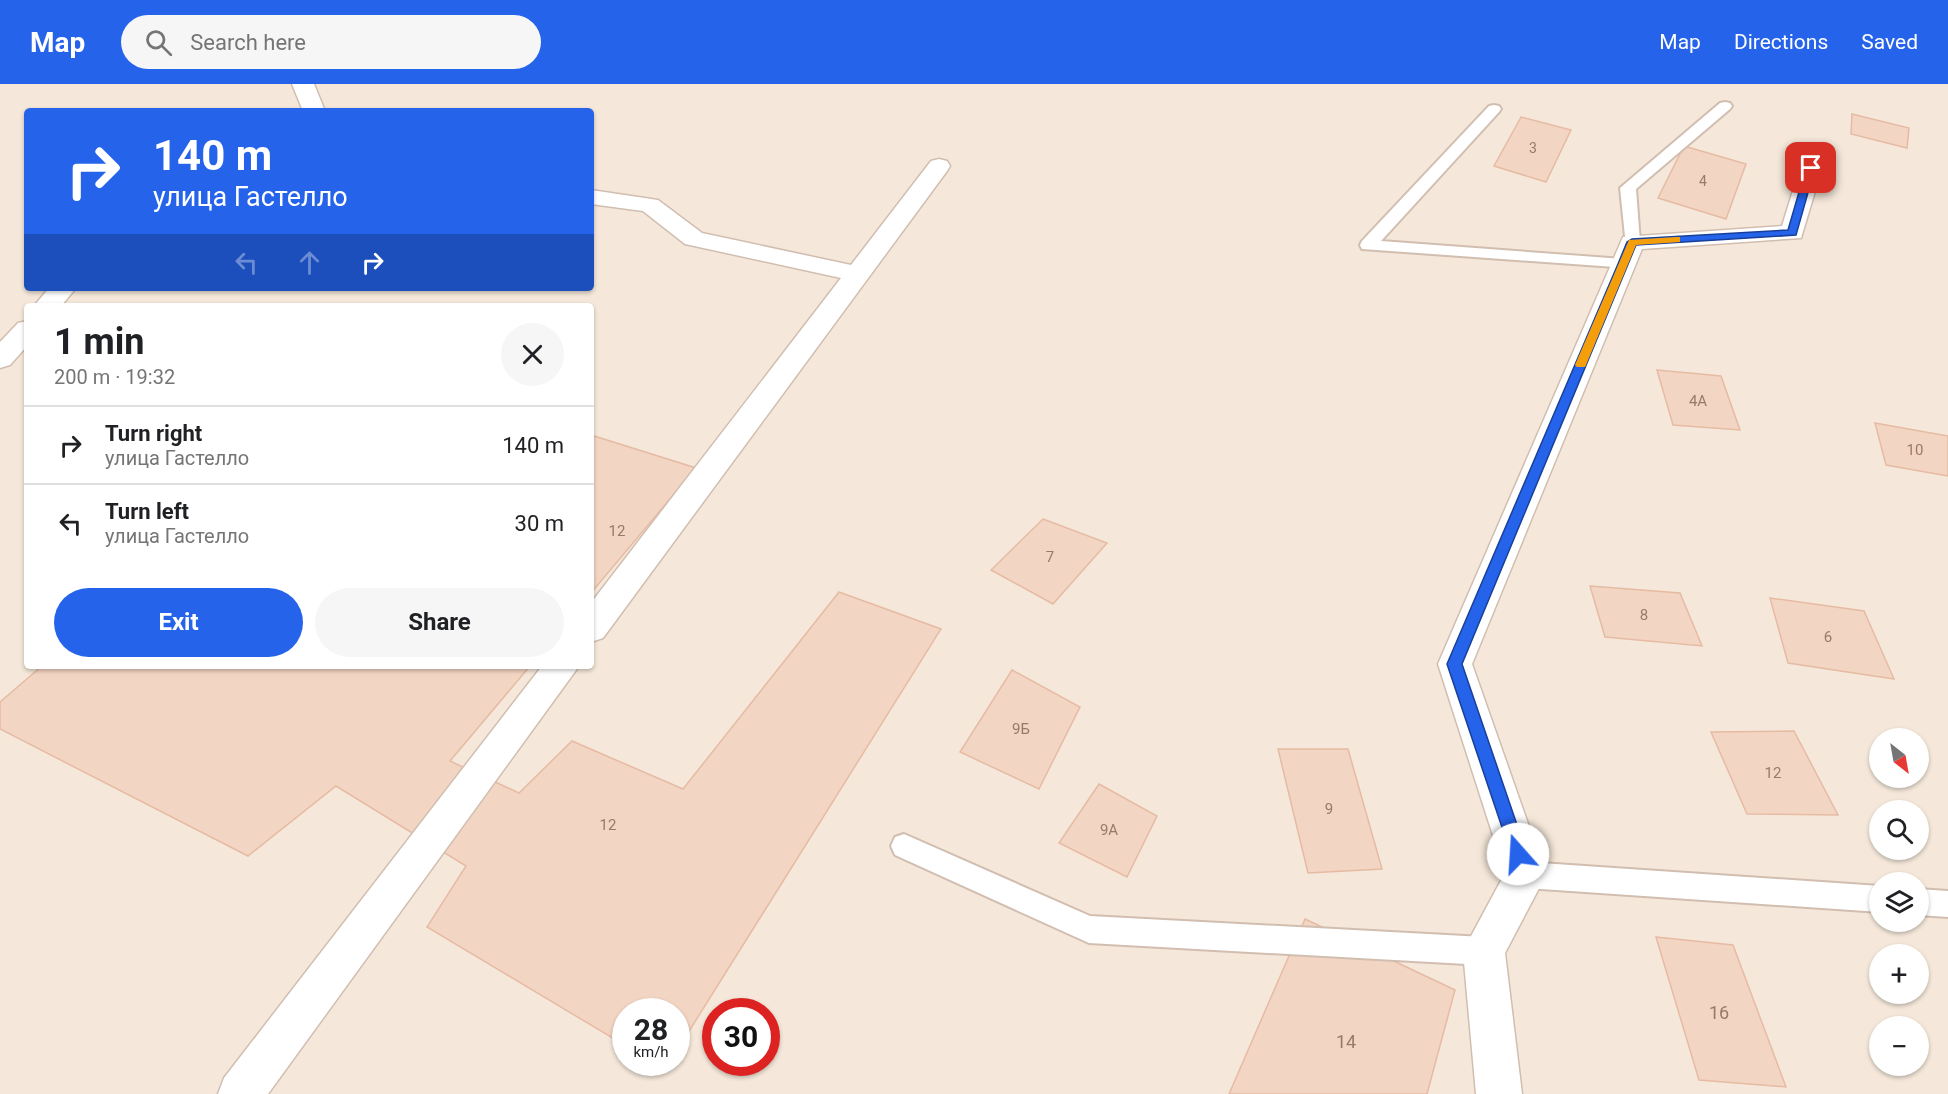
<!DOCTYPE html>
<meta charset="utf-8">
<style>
body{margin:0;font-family:Roboto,sans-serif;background:#f6f6f6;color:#202124;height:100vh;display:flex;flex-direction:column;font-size:22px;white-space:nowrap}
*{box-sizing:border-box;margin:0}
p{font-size:20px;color:#757577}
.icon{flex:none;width:33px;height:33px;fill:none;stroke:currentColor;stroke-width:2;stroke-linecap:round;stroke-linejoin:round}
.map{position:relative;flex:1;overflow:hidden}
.side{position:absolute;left:24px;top:219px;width:570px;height:366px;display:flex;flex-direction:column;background:#fff;border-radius:6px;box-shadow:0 2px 4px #0004}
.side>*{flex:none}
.guide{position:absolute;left:24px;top:24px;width:570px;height:183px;border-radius:6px;box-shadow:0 2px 4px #0004;background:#2563eb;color:#fff;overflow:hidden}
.needle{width:39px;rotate:149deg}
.buttons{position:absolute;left:1869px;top:644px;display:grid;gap:12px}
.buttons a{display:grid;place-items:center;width:60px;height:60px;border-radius:50%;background:#fff;box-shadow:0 2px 4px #0004;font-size:30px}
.speed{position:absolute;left:612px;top:914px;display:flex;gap:12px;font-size:30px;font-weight:700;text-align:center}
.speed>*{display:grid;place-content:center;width:78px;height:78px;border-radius:50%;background:#fff;box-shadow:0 2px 4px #0004;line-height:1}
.speed small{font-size:15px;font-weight:400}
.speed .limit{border:9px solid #d22;background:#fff;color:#111}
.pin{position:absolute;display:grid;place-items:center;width:51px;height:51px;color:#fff;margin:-26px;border-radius:12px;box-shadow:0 3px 9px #0006}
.me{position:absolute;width:66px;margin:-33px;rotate:341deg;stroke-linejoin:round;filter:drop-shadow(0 0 4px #0008)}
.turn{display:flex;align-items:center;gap:21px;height:126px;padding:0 30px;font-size:27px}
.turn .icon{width:78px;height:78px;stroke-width:2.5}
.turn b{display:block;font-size:42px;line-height:51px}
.lanes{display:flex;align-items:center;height:57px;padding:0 30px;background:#0003;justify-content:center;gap:30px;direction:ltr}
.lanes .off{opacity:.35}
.round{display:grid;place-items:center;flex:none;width:63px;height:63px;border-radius:32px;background:#f6f6f6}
.headline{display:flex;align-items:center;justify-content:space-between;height:102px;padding:0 30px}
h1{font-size:36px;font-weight:700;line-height:45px}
.button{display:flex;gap:12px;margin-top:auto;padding:12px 30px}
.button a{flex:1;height:69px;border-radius:36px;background:#2563eb;color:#fff;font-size:24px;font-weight:700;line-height:69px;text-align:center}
.button a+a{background:#f6f6f6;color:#202124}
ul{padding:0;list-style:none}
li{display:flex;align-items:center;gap:18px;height:78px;padding:0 30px;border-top:2px solid #e0e0e0}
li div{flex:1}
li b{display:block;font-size:22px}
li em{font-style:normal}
header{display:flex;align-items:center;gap:36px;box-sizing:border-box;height:84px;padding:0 30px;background:#2563eb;color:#fff}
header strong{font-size:28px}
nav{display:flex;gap:33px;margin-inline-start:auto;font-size:21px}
.search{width:420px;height:54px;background:#f6f6f6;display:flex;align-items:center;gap:15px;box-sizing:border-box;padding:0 21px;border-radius:33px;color:#757577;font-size:22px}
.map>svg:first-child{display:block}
</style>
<header>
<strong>Map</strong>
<div class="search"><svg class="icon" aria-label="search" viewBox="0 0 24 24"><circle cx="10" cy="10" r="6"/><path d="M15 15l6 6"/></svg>Search here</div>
<nav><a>Map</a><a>Directions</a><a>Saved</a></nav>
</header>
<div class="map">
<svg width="1948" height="1010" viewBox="0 0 1948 1010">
<rect width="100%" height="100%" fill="#fdf6ec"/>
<path fill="#f5e8da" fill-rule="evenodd" d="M0 0H1948V1010H0ZM27 27H591V204H27ZM27 222H591V582H27ZM1880 654H1918V693H1880ZM1880 726H1918V765H1880ZM1880 798H1918V837H1880ZM1880 870H1918V909H1880ZM626 927H676V978H626ZM716 927H766V978H716ZM1880 942H1918V981H1880Z"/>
<g fill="#f3d5c3" stroke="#e6bba3" stroke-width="1.5">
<path d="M1852 30 1909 44 1907 64 1851 50Z"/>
<path d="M1521 33 1571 46 1546 98 1494 82Z"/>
<path d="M1684 62 1746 80 1726 135 1658 114Z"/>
<path d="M1657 286 1721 292 1740 346 1673 341Z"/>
<path d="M1875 339 1948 352V392L1886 381Z"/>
<path d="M591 351 696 384 591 509Z"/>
<path d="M1043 435 1107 459 1053 520 991 486Z"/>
<path d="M1590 502 1680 509 1702 562 1605 553Z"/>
<path d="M839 508 941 545 676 968V927H626V962L427 843 466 782 336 702 248 772 0 645V618L42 582H530L450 677 519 709 572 657 683 705Z"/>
<path d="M1770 514 1864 527 1894 595 1788 579Z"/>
<path d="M1012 586 1080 623 1039 705 960 668Z"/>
<path d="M1794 647 1838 731 1747 730 1711 648Z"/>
<path d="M1278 665H1348L1382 785 1308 789Z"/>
<path d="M1099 700 1157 732 1127 793 1059 759Z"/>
<path d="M1305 835 1455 906 1427 1010H1229Z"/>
<path d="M1656 853 1733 861 1786 1003 1699 996Z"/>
</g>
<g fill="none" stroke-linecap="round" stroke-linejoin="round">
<g stroke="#d1beb0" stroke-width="4">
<g id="service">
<path d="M1725 18 1730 19 1732 22 1730 25 1636 105 1640 158 1632 163 1626 162 1620 104 1720 19Z"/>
<path d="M1494 21 1499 22 1501 25 1499 28 1381 157 1623 175 1632 180 1629 184 1362 165 1360 161 1362 157 1489 22Z"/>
<path d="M904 750 1090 832 1484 853 1494 857 1498 867 1494 877 1484 881 1089 859 895 771 891 762 895 753Z"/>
<path d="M1526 778 1880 802V828L1526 804 1516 800 1512 791 1516 782Z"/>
<path d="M1918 805 1948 807V833L1918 831Z"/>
</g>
</g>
<g stroke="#d1beb0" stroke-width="3">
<g id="minor">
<path d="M292 0H314L325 27H303Z"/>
<path d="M939 75 947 77 950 82 947 87 603 554 591 558V519L841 194 685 160 643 127 591 120V106L658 116 702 149 851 181 931 77Z"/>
<path d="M1811 77 1819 79 1822 84 1801 154 1642 165 1472 580 1546 791 1505 869 1522 1010H1476L1463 867 1505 789 1438 580 1623 153 1782 142 1800 84 1803 79Z"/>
<path d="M49 204H76L61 222H34Z"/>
<path d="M27 237V262L10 281 0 284V258L18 239Z"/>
<path d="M542 582H579L268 1010H218L224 994Z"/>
</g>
</g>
<use href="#service" fill="#fff" fill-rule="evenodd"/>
<use href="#minor" fill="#fff" fill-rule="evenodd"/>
</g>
<path fill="#2563eb" stroke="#184099" stroke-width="1.5" d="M1811 82 1815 84 1796 151 1636 161 1462 580 1527 770 1524 776 1518 778 1513 776 1447 580 1618 180 1627 158 1632 155 1788 146 1806 84Z"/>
<path fill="#f59e0b" d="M1676 153H1680V158L1636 161 1586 281 1585 283H1577L1575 281 1629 156Z"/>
<g text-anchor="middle" stroke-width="5" stroke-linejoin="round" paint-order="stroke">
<g font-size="14" fill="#987a6a">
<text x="1533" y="69">3</text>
<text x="1703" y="102">4</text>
</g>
<g font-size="15" fill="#987a6a">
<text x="1698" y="322">4А</text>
<text x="1915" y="371">10</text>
<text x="617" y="452">12</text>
<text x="1050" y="478">7</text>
<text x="1644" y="536">8</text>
<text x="1828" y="558">6</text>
<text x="1021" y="650">9Б</text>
<text x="1773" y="694">12</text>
<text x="1329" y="730">9</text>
<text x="608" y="746">12</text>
<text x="1109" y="751">9А</text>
</g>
<g font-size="18" fill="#987a6a">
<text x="1719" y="935">16</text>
<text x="1346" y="964">14</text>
</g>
</g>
</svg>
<div class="buttons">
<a><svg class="needle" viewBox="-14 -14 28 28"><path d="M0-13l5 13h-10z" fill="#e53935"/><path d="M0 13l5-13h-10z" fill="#757577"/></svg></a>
<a><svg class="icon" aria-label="search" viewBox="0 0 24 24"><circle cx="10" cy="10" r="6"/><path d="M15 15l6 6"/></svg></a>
<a><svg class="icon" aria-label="layers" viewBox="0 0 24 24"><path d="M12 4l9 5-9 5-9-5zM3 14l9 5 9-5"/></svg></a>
<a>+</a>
<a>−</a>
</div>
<div class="speed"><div>28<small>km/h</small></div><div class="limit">30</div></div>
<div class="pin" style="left:1811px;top:84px;background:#d93025"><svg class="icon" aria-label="arrive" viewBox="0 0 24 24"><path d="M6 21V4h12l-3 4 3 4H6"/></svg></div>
<svg class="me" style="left:1518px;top:770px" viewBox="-20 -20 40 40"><circle r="19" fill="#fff"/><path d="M0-13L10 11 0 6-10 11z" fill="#2563eb"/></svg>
<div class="guide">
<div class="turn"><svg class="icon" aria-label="right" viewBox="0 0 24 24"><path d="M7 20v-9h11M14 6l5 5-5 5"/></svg><div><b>140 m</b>улица Гастелло</div></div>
<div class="lanes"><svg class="icon off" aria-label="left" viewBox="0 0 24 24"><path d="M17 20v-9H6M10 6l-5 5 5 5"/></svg><svg class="icon off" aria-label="ahead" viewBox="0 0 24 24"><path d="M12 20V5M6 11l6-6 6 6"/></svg><svg class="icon" aria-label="right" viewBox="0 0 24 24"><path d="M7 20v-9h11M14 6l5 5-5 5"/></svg></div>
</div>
<section class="side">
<div class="headline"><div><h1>1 min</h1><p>200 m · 19:32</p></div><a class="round"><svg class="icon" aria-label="close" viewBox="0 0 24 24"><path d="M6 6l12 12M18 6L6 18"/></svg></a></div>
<ul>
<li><svg class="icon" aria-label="right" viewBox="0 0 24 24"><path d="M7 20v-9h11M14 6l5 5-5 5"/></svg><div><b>Turn right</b><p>улица Гастелло</p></div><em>140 m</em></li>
<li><svg class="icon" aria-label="left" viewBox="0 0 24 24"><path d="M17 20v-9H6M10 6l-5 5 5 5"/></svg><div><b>Turn left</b><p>улица Гастелло</p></div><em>30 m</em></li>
</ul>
<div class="button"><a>Exit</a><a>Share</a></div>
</section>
</div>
